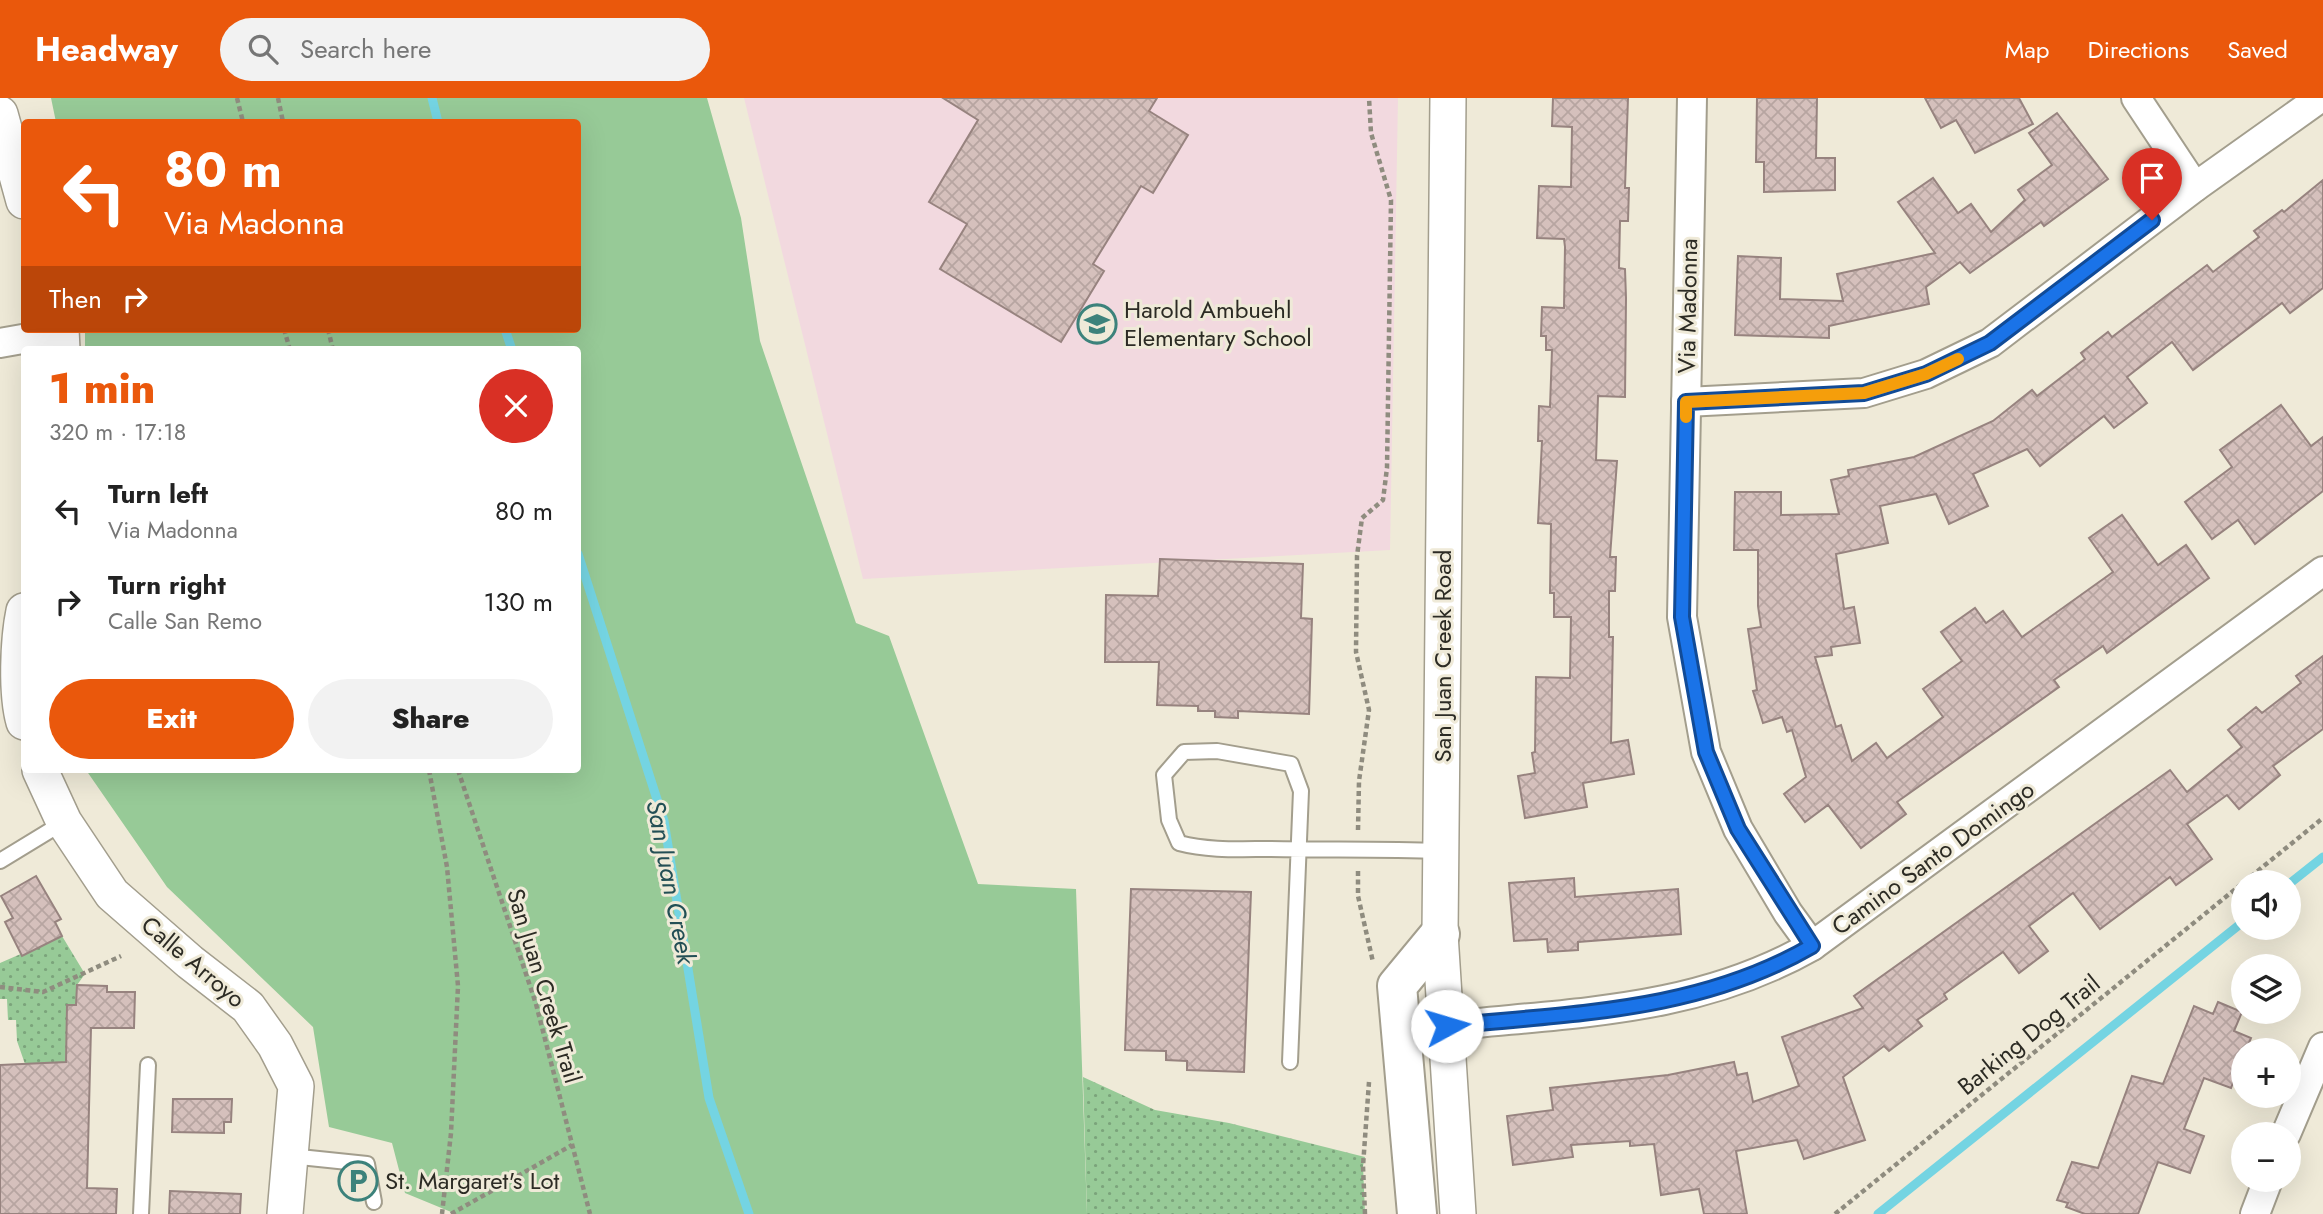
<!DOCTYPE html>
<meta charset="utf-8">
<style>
body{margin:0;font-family:Jost,sans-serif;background:#f2f2f2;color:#222;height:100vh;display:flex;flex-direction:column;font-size:26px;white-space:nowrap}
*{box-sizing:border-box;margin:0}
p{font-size:23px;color:#767676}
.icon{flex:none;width:38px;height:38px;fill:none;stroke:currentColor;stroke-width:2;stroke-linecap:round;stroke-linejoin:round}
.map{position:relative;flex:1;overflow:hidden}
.drawer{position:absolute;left:21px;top:248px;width:560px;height:427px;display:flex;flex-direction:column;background:#fff;border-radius:7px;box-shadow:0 7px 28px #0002}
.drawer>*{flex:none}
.banner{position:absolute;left:21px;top:21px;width:560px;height:214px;border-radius:7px;box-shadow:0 7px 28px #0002;background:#ea580c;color:#fff;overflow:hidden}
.tools{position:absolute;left:2231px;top:772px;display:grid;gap:14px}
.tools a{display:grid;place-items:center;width:70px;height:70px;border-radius:50%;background:#fff;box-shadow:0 7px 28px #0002;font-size:35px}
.pin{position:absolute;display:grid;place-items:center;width:60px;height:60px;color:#fff;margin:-72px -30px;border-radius:50% 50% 50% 0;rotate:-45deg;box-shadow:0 0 7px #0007}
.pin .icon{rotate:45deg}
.me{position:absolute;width:77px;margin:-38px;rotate:84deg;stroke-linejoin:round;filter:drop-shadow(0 0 5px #0008)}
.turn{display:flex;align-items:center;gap:24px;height:147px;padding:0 28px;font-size:32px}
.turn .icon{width:91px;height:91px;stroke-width:2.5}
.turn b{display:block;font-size:49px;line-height:60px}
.then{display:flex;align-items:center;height:66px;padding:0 28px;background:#0003;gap:14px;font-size:26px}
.round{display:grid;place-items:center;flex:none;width:74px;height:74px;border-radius:37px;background:#f2f2f2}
.overview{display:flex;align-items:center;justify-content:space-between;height:119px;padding:0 28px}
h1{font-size:42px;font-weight:800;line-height:52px;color:#ea580c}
.action{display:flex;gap:14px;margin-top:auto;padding:14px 28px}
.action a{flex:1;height:80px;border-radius:42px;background:#ea580c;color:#fff;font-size:28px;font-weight:800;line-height:80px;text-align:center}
.action a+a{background:#f2f2f2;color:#222}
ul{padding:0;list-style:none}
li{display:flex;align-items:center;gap:21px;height:91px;padding:0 28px}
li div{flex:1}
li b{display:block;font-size:26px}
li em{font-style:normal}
header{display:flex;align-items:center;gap:42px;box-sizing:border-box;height:98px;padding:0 35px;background:#ea580c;color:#fff}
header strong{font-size:33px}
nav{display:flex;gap:38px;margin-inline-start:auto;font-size:24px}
.search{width:490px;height:63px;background:#f2f2f2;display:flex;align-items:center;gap:18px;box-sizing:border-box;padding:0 24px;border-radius:38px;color:#767676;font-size:26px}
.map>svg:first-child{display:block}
</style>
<header>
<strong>Headway</strong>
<div class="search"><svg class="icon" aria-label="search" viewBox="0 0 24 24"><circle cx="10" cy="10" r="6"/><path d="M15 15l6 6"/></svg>Search here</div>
<nav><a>Map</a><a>Directions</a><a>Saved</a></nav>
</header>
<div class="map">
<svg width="2323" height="1116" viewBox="0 0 2323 1116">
<defs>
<pattern id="park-dots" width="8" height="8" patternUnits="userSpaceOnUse" patternTransform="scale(1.75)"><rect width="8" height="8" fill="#97ca97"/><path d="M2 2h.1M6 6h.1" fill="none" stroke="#7ba47b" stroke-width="1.8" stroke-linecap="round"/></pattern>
<pattern id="building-cross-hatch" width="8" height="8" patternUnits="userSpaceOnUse" patternTransform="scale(1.75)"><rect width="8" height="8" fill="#d5c0bc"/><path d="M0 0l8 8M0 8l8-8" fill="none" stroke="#b7a5a1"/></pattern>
</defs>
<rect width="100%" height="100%" fill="#efead8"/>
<path fill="#f2d9df" d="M744 0H1398L1390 452 863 481Z"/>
<path fill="#97ca97" d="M51 0H707L741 120 760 243 856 525 889 538 978 786 1076 791 1087 1116H456L405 1095 392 1045 329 1029 313 929 167 789 86 672H578V252H85V231H578V24H56Z"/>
<g fill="url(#park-dots)">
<path d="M62 838 85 876 77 887 76 907H67L68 970 25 966 17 943 16 922H8L7 901H0V865Z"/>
<path d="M1083 979 1155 1012 1229 1025 1365 1059 1363 1068 1365 1116H1087Z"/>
</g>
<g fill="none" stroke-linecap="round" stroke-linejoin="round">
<g stroke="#74d4e2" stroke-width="9">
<path d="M432 0 438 24"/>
<path d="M505 231 512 252"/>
<path d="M578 456 664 723 709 1000 749 1116"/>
<path d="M2289 786 2323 759"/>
<path d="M1878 1116 2244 823"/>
</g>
</g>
<g fill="url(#building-cross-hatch)" stroke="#97837f" stroke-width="2">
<path d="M943 0H1157L1149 13 1188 37 1153 95 1141 88 1093 166 1104 173 1061 244 940 171 967 126 929 104 978 22Z"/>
<path d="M1553 0H1628L1625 90H1629L1628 123H1620L1619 170 1625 171 1626 200 1625 299 1598 298 1596 362 1617 363 1610 459H1616L1615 493H1609V539H1613L1611 645 1628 642 1634 676 1583 685 1587 709 1525 720 1518 678 1535 675 1532 655 1535 654 1536 579 1570 580 1571 519H1554V495H1550L1551 426 1538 425 1542 343H1538L1539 308 1550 309 1552 252H1546V238H1541L1542 209 1564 210 1565 149 1564 141 1537 140 1539 88 1571 89 1572 29 1552 28Z"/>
<path d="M1757 0H1817L1816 60H1835V92L1764 94V64H1756Z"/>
<path d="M1925 0H2019L2033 26 1975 55 1956 22 1941 30Z"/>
<path d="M2057 15 2108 81 2044 128 2041 124 1970 175 1960 164 1926 189 1929 206 1829 228V240L1735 237 1738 158 1781 160 1780 201 1843 203 1837 176 1935 155 1898 104 1933 80 1958 115 1971 106 1991 134 2025 102 2018 92 2052 67 2029 35Z"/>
<path d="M2323 82V190L2290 215 2282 205 2193 272 2172 244 2127 279 2147 305 2114 330 2104 318 2040 368 2027 351 1973 376 1988 408 1949 426 1936 396 1880 408 1888 445 1836 456 1844 511 1854 509 1860 545 1831 549 1832 557 1815 559 1836 629 1841 627 1852 663 1876 645 1887 660 1943 619 1923 591 1962 563 1941 534 1975 510 1986 525 2003 513 2022 539 2113 474 2089 440 2122 417 2158 467 2186 447 2209 480 2107 555 2103 548 2054 582 2059 589 1897 704 1906 716 1861 750 1828 707 1805 724 1784 696 1806 679 1792 632 1787 634 1782 619 1763 625 1753 593 1757 592 1748 531 1761 529 1758 508V452H1734L1735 394H1781V417L1839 416 1831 382 1849 378 1848 372 1914 359 1993 323 2032 292 2037 298 2085 261 2081 255 2108 234 2112 239 2207 167 2213 174 2259 139 2254 133 2282 112 2284 114Z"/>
<path d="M2281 307 2311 348 2323 339V393L2255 446 2238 422 2212 441 2185 404 2232 369 2220 352Z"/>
<path d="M1160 461 1303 466 1301 520 1312 521 1309 616 1238 613V620L1215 619V613H1198V608L1157 607 1159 564H1105L1106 497 1158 498Z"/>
<path d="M2323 558V631L2273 668 2280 677 2239 711 2227 697 2187 726 2212 761 2176 787 2170 779 2100 831 2073 795 2029 828 2048 853 2019 875 2003 854 1944 896 1947 901 1917 922 1922 928 1889 953 1884 948 1843 979 1865 1042 1804 1061 1797 1042 1736 1053 1747 1116H1704L1699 1091 1661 1097 1654 1046 1630 1048V1043L1571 1047 1573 1059 1513 1067 1507 1018 1553 1012 1550 990 1668 977 1734 964 1737 977 1747 975 1753 1004 1799 988 1782 939 1863 910 1854 898 2170 672 2187 694 2242 649 2228 632 2256 609 2262 615 2301 585 2296 578Z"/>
<path d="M36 778 61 821 55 824 62 838 22 858 5 824 13 820 1 798Z"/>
<path d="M1574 780 1575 799 1678 791 1681 836 1578 844V852L1548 854 1547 841 1514 843 1509 785Z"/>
<path d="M1131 791 1251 794 1244 974 1187 972V963L1166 962V953L1125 952Z"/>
<path d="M77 887 107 888V894H135L134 930H91L87 1090 117 1091 116 1116H0V967L66 964 67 907H76Z"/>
<path d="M2218 904 2242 914 2234 933 2251 940 2231 990 2204 980 2184 1031 2204 1038 2190 1075 2158 1064 2138 1116H2085L2066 1109 2068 1105 2057 1102 2072 1064 2098 1070 2132 978 2163 986 2194 908 2213 916Z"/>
<path d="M173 1001H232L231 1024H224V1035L172 1034Z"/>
<path d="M170 1093 241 1096 240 1116H169Z"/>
</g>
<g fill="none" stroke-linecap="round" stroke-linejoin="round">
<g stroke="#a39e8d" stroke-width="18">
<g id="service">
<path d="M0 763 64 724"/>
<path d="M1290 964 1301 693 1291 666 1217 653 1184 654 1164 677 1169 722 1179 745C1209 753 1241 751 1271 751 1328 752 1384 751 1440 753"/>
<path d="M290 1058 367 1066 374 1104"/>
<path d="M141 1116 148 967"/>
</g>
</g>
<g stroke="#a39e8d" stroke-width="32">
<g id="minor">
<path d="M1692 0 1682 519 1706 654 1738 731 1788 815 1812 848"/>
<path d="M2136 0 2195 89"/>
<path d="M0 245 62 234"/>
<path d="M1686 304 1864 295 1926 276 1990 245 2195 89 2320 0"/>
<path d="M1447 928C1577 914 1696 914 1812 848L2323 473"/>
<path d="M2286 1036 2323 949"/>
<path d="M2255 1116 2268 1082"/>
</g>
</g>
<g stroke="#a39e8d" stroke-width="38">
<g id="tertiary">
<path d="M1448 0 1440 836 1458 1116"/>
<path d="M0 16 24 103"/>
<path d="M61 231 62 252"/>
<path d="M24 513C18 542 16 596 24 624"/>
<path d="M40 672 64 724 112 796 190 864 248 909 275 947 296 988 285 1116"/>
</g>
</g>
<g stroke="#a39e8d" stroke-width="42">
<path id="secondary" d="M1417 1116 1397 888 1440 836"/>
</g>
<g stroke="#8f8c7f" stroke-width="4.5" stroke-dasharray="5 3.5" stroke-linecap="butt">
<path d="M237 0 243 24"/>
<path d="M278 0 283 24"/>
<path d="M284 231 290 252"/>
<path d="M328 231 333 252"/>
<path d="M429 672 447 769 458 888 451 1035 442 1116"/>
<path d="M458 672 536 906 590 1116"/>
<path d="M1358 732 1359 683 1369 612 1356 554 1357 458 1362 420 1383 402 1387 370 1391 102 1371 35 1369 0"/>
<path d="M1358 773V798L1373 864"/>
<path d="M0 889 43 894 121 858"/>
<path d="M451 1116 572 1047"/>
<path d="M1365 1116 1363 1068 1369 984"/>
<path d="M1835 1116 2323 720"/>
</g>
<use href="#service" stroke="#fff" stroke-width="14"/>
<use href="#minor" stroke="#fff" stroke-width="28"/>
<use href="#tertiary" stroke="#fff" stroke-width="35"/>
<use href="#secondary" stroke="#fff" stroke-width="38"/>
</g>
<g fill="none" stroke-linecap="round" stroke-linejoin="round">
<g stroke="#114b97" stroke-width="18">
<path id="route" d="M1447 928C1574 915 1698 914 1812 848L1738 731 1706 654 1682 519 1686 304 1864 295 1926 276 1990 245 2152 122"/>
</g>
<use href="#route" stroke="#1a73e8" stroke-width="12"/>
<path stroke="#f59e0b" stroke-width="12" d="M1686 319V304L1864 295 1926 276 1958 261"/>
</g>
<defs>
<g id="school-ring" transform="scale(2.0125)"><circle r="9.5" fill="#efead8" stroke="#3c827b" stroke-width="1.5"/><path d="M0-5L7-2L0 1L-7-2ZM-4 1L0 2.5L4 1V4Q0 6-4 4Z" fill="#3c827b"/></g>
<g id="parking-ring" transform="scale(2.0125)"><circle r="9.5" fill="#efead8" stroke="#3c827b" stroke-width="1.5"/><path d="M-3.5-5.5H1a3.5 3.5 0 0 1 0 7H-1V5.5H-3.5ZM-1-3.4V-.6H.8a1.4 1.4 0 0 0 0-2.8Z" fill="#3c827b"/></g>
</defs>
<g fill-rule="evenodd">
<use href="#school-ring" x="1097" y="226"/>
<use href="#parking-ring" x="358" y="1083"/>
</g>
<g text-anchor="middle" stroke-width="6" stroke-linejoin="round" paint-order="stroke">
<g font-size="24" fill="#2c2b24" stroke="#efead8">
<text transform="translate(1688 208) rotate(-89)" y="8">Via Madonna</text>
<text transform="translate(1443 558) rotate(-90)" y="8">San Juan Creek Road</text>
<text transform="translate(1933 760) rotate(-36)" y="8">Camino Santo Domingo</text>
<text transform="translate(193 864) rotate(40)" y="8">Calle Arroyo</text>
<text transform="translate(544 888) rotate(73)" y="8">San Juan Creek Trail</text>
<text transform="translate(2029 937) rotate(-39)" y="8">Barking Dog Trail</text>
</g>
<g font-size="24" fill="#2c2b24" stroke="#efead8" text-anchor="start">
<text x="1124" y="220">Harold Ambuehl<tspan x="1124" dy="28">Elementary School</tspan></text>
<text x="385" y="1091">St. Margaret's Lot</text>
</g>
<g font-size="26" font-style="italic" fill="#234f55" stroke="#efead8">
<text transform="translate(671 784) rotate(79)" y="9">San Juan Creek</text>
</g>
</g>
</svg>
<div class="tools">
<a><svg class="icon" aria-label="sound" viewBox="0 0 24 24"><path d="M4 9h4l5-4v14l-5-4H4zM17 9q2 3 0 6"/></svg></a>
<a><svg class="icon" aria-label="layers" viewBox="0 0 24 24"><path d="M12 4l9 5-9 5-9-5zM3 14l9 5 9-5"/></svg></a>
<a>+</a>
<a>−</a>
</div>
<div class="pin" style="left:2152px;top:122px;background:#d93025"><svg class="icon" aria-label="arrive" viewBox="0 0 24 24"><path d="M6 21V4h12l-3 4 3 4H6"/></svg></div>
<svg class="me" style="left:1447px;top:928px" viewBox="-20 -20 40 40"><circle r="19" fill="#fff"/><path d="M0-13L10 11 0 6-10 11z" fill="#1a73e8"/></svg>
<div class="banner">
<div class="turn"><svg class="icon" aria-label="left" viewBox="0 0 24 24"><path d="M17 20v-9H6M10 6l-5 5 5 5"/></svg><div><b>80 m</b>Via Madonna</div></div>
<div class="then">Then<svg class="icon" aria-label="right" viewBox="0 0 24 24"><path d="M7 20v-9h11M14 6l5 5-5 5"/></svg></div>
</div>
<section class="drawer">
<div class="overview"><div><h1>1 min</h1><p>320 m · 17:18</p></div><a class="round" style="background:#d93025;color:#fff"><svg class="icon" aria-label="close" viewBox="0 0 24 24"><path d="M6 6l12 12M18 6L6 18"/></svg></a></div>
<ul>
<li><svg class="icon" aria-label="left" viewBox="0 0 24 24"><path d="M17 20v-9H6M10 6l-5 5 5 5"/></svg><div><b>Turn left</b><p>Via Madonna</p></div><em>80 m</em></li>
<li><svg class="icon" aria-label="right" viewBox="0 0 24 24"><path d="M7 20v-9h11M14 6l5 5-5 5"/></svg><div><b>Turn right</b><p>Calle San Remo</p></div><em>130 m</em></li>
</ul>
<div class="action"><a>Exit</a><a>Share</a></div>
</section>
</div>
